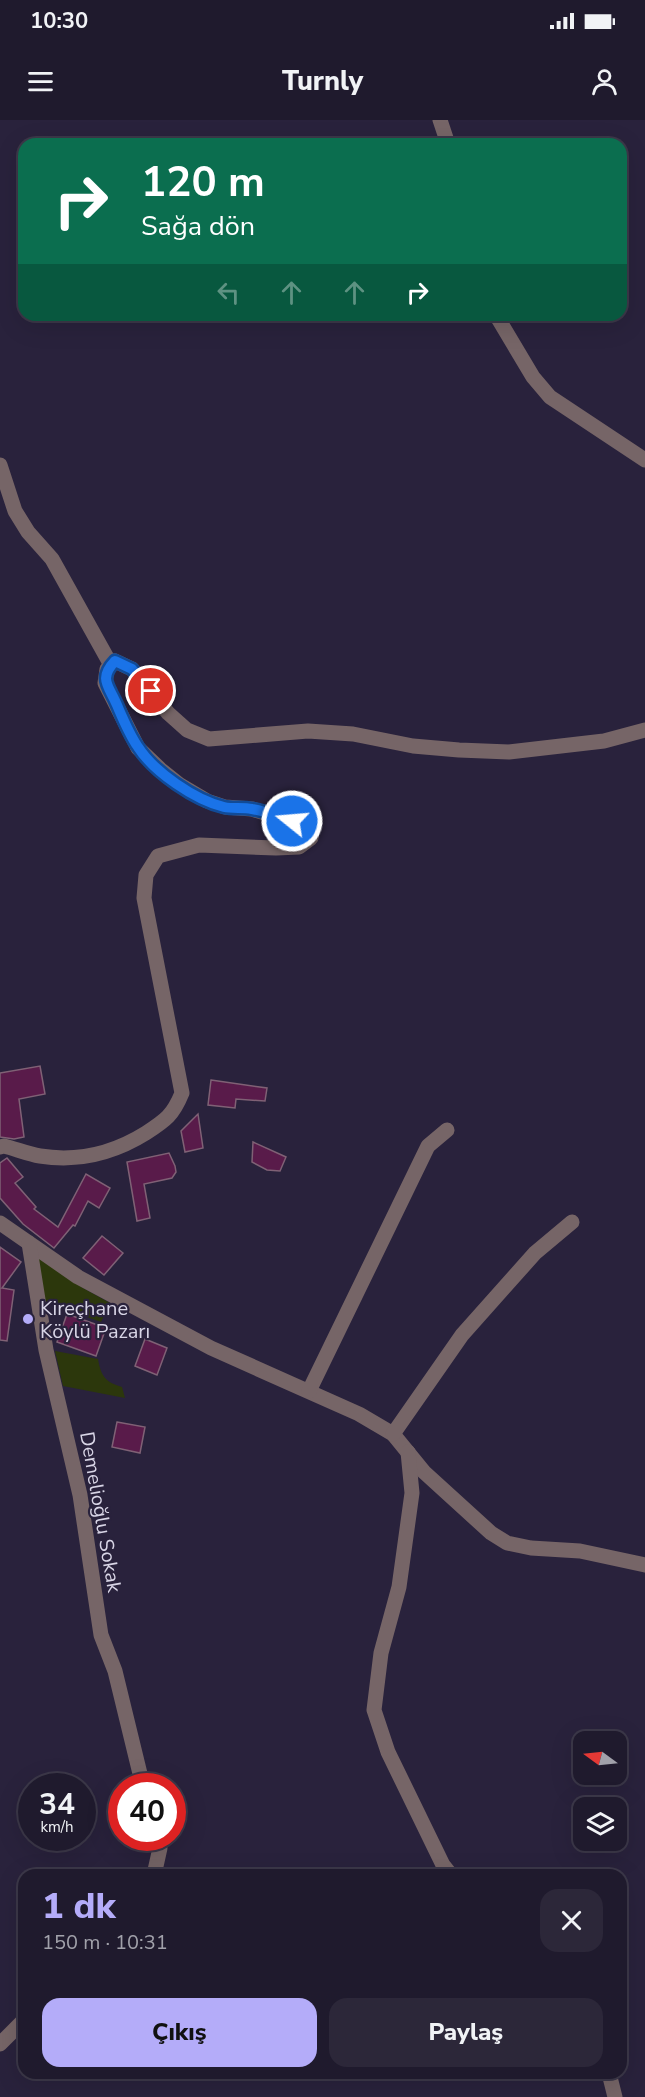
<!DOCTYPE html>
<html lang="tr">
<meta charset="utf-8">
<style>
body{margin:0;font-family:"Nunito Sans",sans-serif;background:#2c2739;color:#f1f3f6;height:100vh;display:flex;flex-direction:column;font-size:22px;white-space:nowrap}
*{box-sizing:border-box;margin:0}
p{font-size:20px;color:#a1a1aa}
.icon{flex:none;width:33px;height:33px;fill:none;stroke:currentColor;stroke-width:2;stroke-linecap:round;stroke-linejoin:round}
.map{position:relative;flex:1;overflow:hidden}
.panel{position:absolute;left:18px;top:1749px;width:609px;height:210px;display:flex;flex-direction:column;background:#1f1a2d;border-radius:18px;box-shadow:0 6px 24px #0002,0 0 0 2px #3c3849}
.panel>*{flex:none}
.top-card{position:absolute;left:18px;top:18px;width:609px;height:183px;border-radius:18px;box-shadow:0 6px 24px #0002,0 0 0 2px #3c3849;background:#0b6e4f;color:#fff;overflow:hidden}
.needle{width:39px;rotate:285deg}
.controls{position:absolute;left:573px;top:1611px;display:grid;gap:12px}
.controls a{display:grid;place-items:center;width:54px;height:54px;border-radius:12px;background:#1f1a2d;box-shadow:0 6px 24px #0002,0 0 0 2px #3c3849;font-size:30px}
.speed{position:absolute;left:18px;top:1653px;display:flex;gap:12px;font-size:30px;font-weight:700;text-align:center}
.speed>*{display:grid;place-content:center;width:78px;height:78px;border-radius:50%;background:#1f1a2d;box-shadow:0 6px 24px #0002,0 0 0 2px #3c3849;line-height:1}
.speed small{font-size:15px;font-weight:400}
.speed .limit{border:9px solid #d22;background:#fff;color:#111}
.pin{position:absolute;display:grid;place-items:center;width:51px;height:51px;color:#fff;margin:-26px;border:3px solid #fff;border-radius:50%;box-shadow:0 2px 6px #0007}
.me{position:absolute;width:66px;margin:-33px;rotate:287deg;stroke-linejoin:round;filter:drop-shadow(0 0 4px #0008)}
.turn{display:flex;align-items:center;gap:21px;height:126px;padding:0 24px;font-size:27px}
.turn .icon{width:78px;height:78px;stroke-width:2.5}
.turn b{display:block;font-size:42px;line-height:51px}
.lanes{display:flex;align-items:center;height:57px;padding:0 24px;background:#0003;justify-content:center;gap:30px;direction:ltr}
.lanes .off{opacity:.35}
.round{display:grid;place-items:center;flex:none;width:63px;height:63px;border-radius:18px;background:#2c2739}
.head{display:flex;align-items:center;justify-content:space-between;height:102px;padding:0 24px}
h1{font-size:36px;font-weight:800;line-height:45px;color:#b4acf9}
.button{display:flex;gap:12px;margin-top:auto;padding:12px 24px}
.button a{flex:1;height:69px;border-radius:18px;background:#b4acf9;color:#111;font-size:24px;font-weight:800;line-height:69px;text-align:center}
.button a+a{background:#2c2739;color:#f1f3f6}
.status{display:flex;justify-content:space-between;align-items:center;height:42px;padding:0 30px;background:#1f1a2d;direction:ltr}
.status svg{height:16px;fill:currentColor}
header{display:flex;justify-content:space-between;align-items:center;height:78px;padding:0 24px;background:#1f1a2d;font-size:27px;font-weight:800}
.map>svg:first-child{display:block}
</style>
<div class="status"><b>10:30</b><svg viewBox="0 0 49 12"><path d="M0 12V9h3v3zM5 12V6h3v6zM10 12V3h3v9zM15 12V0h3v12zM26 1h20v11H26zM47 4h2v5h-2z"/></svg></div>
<header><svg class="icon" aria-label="menu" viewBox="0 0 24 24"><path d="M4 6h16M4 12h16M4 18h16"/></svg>Turnly<svg class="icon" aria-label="person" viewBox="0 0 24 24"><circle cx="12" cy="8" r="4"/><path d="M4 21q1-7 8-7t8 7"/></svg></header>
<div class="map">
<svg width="645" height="1977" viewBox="0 0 645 1977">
<rect width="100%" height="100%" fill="#29223c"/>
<g fill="#2c370c">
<path d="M37 1135 83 1168 110 1183 101 1202 45 1182Z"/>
<path d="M55 1231 98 1239C101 1256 105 1262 122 1267L125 1278 63 1266Z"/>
</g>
<g fill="#591b4a" stroke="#7f6175" stroke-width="1.5">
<path d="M40 946 45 974 19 979 24 1017 14 1019 0 1017V953Z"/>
<path d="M211 960 267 968 265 981 236 979 235 988 208 985Z"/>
<path d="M198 994 203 1028 185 1032 181 1011Z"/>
<path d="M253 1022 286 1037 280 1051 267 1050 252 1042Z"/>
<path d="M169 1033 175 1046 176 1052 172 1058 144 1064 150 1098 137 1101 127 1042Z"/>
<path d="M7 1038 23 1057 15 1063 36 1087 34 1089 58 1107 86 1054 110 1068 99 1088 88 1081 75 1106 73 1105 54 1128 23 1104 0 1078V1043Z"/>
<path d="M102 1116 123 1133 104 1155 83 1138Z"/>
<path d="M0 1127 21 1142 2 1168 14 1170 7 1221 0 1220Z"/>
<path d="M67 1194 106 1208 96 1236 57 1222Z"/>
<path d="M145 1219 167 1228 157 1255 135 1246Z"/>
<path d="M117 1302 145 1307 140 1333 112 1327Z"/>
</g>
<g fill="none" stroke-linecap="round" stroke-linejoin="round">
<g stroke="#766567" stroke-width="15">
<path d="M440 0 448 24"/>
<path d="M496 195 533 257 550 277 645 340"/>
<path d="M0 345 15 391 28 412 52 439 111 545"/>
<path d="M0 1027 4 1026C16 1029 28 1034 40 1036 78 1042 114 1033 146 1013 166 1000 173 995 182 973L144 778 146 755 158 736 199 725 276 728 299 727 311 718 309 707 252 689 225 687 207 681 180 665 160 649 138 628 105 563 107 549 115 541 132 549 168 593 187 610 209 619 308 611 353 614 413 626 459 630 509 632 604 621 645 610"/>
<path d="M0 1103 78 1157 211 1228 359 1294 393 1314 424 1352 491 1413 507 1423 531 1428 580 1431 645 1445"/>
<path d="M29 1123 46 1230 80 1375 101 1515 115 1551 143 1666"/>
<path d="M309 1271 428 1026 447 1010"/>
<path d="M393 1314 462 1215 535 1133 572 1102"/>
<path d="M408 1332 412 1373 399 1467 381 1533 374 1590 388 1632 443 1745 451 1755"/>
<path d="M154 1755 160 1728 157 1718"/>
<path d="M0 1924 24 1900"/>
<path d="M609 1953 615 1977"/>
</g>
</g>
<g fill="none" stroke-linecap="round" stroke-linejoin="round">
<g stroke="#114b97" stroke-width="15">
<path id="route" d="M151 571 132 549 115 541C98 559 109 566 117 585 123 599 129 614 138 627 154 652 195 680 224 687 233 689 243 687 252 689 265 691 279 697 292 701"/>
</g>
<use href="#route" stroke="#1a73e8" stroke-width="10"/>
</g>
<circle fill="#b4acf9" stroke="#29223c" stroke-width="2" cx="28" cy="1199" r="6"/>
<g text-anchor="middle" stroke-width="4.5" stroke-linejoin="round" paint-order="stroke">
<g font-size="20" fill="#d8d5e6" stroke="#29223c" text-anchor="start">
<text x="40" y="1195">Kireçhane<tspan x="40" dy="23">Köylü Pazarı</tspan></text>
</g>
<g font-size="20" fill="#d8d5e6" stroke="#29223c">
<text transform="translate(101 1392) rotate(80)" y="7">Demelioğlu Sokak</text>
</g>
</g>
</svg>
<div class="controls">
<a><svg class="needle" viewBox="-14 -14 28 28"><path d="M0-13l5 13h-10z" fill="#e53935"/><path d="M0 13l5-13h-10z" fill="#a1a1aa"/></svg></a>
<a><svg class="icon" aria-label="layers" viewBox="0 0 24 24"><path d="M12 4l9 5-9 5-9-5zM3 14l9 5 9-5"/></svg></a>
</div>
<div class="speed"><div>34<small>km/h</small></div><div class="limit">40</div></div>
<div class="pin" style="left:151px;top:571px;background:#d93025"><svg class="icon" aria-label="arrive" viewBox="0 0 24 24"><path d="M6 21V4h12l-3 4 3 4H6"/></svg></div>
<svg class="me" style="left:292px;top:701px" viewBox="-20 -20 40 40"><circle r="17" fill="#1a73e8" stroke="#fff" stroke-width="3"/><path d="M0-11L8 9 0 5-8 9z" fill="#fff"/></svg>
<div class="top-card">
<div class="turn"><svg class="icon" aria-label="right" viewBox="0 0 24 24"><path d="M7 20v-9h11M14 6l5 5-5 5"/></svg><div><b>120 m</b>Sağa dön</div></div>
<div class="lanes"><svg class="icon off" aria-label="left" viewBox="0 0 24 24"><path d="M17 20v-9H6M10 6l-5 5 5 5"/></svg><svg class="icon off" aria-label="ahead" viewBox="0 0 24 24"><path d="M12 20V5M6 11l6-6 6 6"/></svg><svg class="icon off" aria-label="ahead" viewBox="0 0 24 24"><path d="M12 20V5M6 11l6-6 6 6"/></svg><svg class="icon" aria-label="right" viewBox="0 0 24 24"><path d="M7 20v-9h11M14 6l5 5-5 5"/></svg></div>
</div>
<section class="panel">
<div class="head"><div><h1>1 dk</h1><p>150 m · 10:31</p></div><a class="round"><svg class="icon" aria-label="close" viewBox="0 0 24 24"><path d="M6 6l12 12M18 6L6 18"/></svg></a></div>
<div class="button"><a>Çıkış</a><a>Paylaş</a></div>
</section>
</div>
